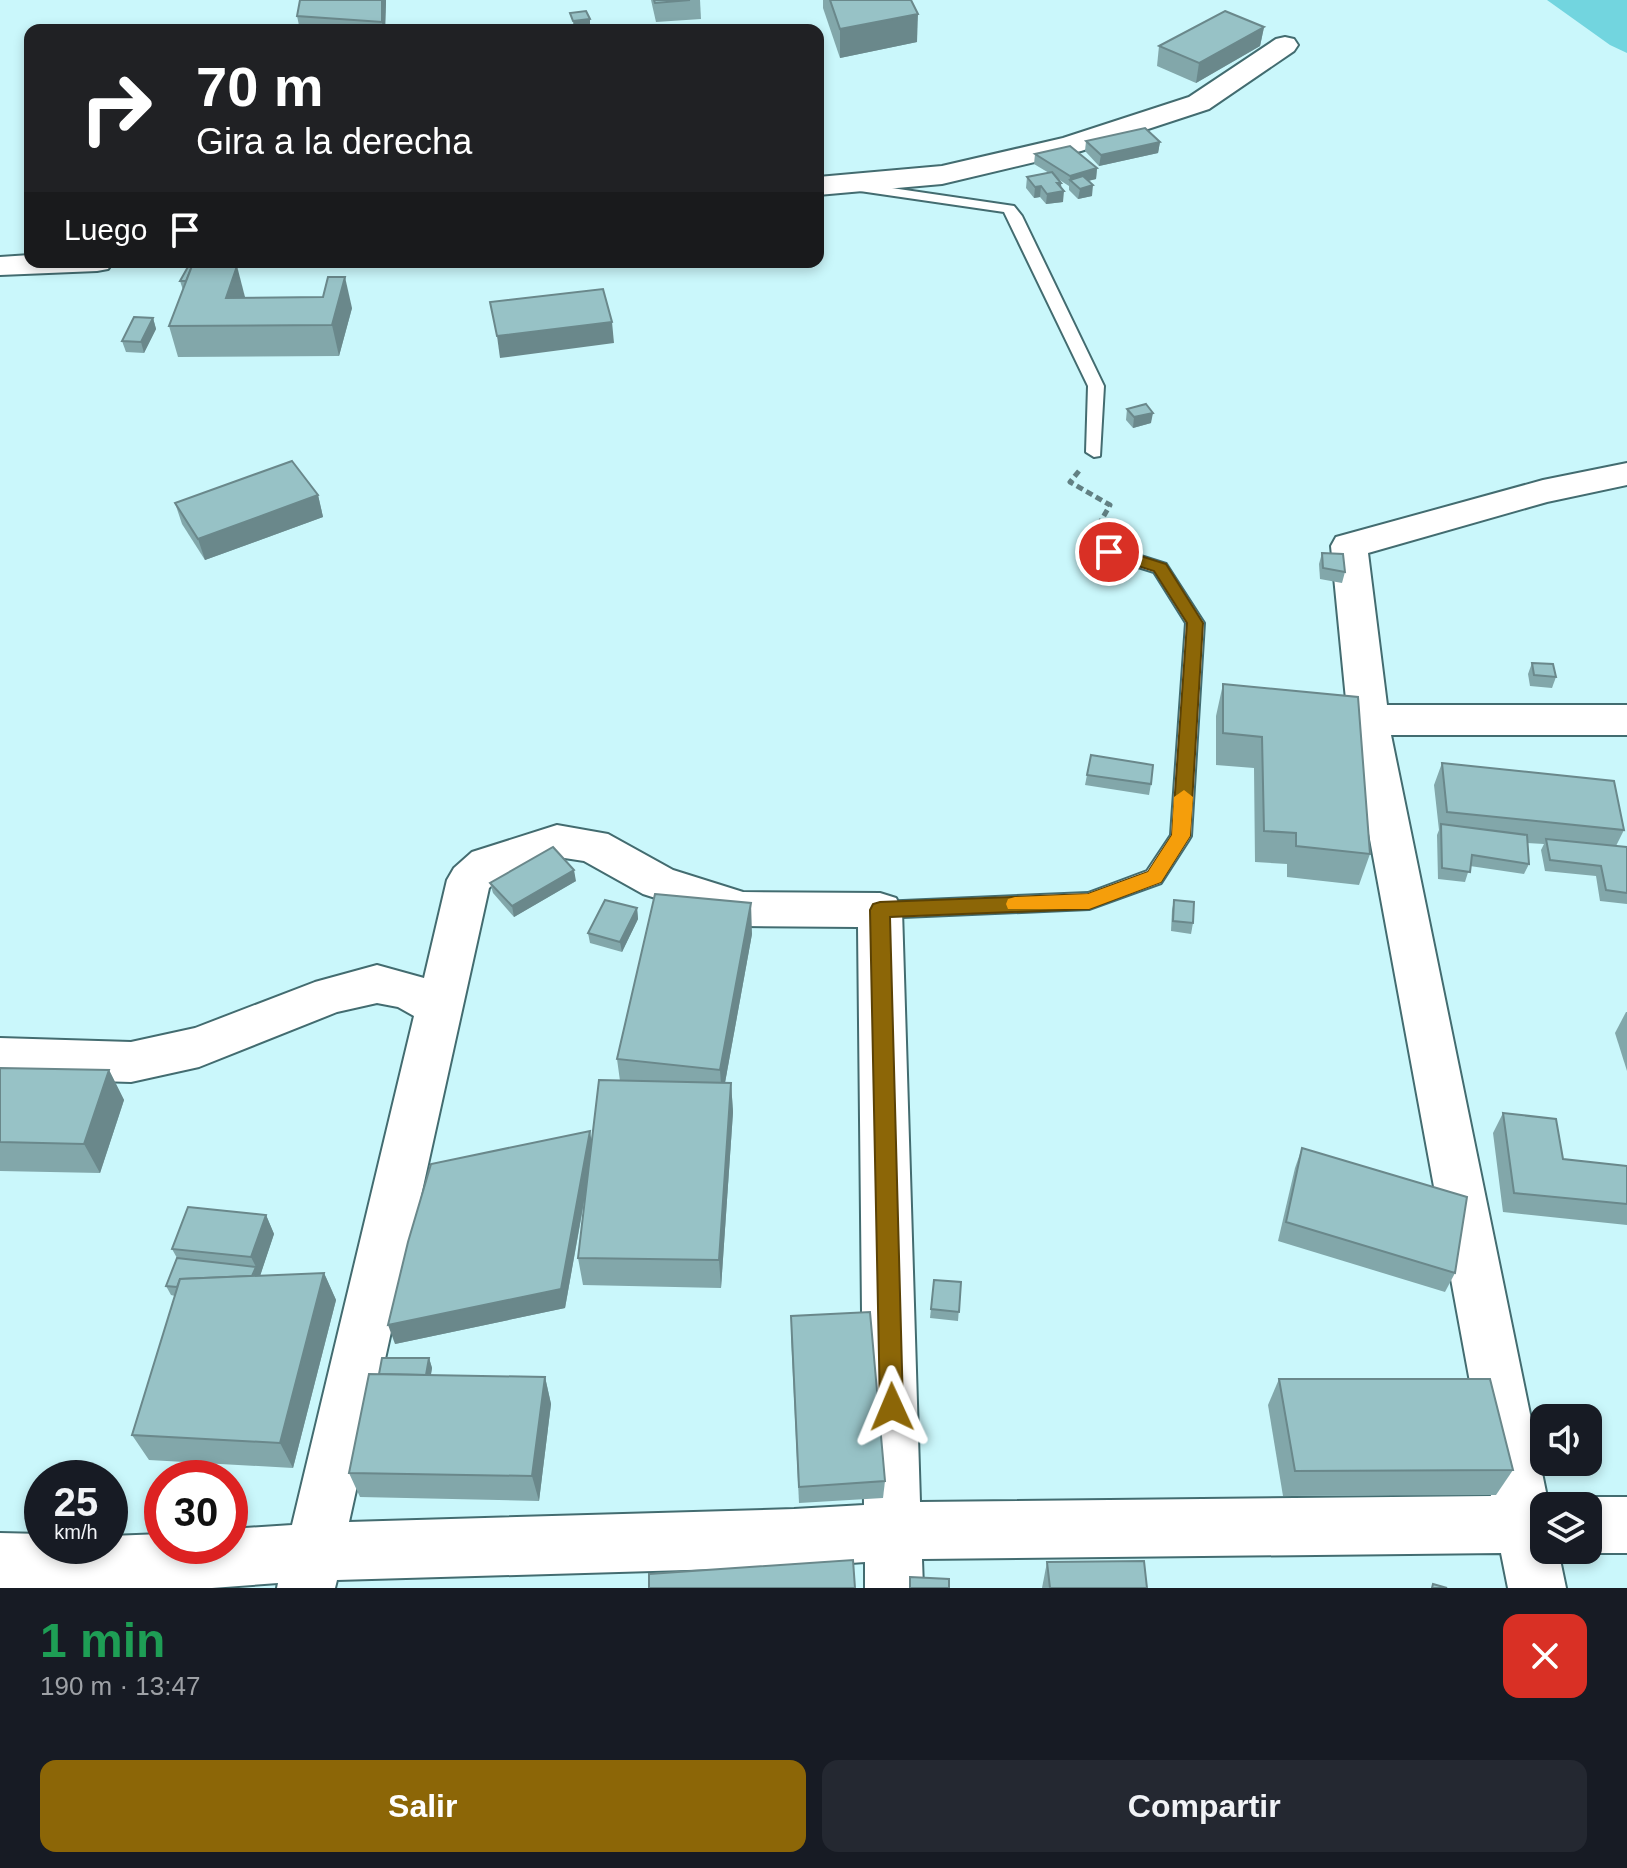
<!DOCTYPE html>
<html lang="es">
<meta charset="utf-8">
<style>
body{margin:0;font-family:Helvetica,sans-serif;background:#242831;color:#f1f3f6;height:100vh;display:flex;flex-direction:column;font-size:30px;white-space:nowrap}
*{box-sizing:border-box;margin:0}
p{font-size:26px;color:#9ea1a6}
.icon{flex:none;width:44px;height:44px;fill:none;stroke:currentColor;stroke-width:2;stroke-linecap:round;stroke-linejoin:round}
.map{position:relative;height:1588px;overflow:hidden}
.drawer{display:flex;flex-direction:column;background:#171b24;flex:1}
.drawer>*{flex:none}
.banner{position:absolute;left:24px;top:24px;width:800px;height:244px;border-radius:16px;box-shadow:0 4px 12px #0003;background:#202124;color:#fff;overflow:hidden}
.controls{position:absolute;left:1530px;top:1404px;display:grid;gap:16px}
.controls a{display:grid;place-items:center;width:72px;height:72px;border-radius:16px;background:#171b24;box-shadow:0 4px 12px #0003;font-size:40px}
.speed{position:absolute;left:24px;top:1460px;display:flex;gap:16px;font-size:40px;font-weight:700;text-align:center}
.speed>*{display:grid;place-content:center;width:104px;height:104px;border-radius:50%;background:#171b24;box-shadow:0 4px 12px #0003;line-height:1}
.speed small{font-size:20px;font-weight:400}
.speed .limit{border:12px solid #d22;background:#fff;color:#111}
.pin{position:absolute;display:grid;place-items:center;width:68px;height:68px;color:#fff;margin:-34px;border:4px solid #fff;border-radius:50%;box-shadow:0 2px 8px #0007}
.me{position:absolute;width:88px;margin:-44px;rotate:359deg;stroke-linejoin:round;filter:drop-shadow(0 0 6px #0008)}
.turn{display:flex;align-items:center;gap:28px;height:168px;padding:0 40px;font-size:36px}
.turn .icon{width:104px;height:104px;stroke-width:2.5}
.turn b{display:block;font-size:56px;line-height:68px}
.then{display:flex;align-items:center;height:76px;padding:0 40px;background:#0003;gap:16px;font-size:30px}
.round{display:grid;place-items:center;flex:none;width:84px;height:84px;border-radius:16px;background:#242831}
.head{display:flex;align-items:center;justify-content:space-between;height:136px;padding:0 40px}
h1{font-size:48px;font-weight:700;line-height:60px;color:#1e9e55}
.button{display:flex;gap:16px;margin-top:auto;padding:16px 40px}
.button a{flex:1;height:92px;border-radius:16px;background:#8c6607;color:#fff;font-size:32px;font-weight:700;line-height:92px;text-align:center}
.button a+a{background:#242831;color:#f1f3f6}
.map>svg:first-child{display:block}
</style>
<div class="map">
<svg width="1627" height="1588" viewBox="0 0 1627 1588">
<rect width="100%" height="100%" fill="#caf7fb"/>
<path fill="#72d5df" d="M1547 0H1627V53L1610 45Z"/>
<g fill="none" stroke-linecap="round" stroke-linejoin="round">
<g stroke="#436c70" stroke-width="4">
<g id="lane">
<path d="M851 182 1014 206 1022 216 1104 386 1100 456 1094 457 1086 452 1088 386 1004 212 846 189V183Z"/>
<path d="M1109 546 1166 564 1204 623 1191 836 1188 841 1161 883 1089 909 880 918 873 916 869 910 873 904 880 902 1088 893 1147 871 1171 835 1186 623 1154 572 1103 556 1100 552Z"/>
</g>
</g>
<g stroke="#436c70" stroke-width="4">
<g id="street">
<path d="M1285 37 1294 39 1298 45 1294 51 1209 109 1081 151 942 184 818 195V177L942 166 1063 138 1189 97 1276 39Z"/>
<path d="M30 255V262H113L108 269 97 271 0 275V257Z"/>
<path d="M1627 463V485L1547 502 1368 553 1387 705H1627V735H1391L1547 1497 1565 1506H1544V1550H1558L1566 1588H1508L1501 1553 922 1559 923 1588H865V1562L794 1567 337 1580 335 1588H277L278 1583 212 1588H0V1533L42 1534V1546H110V1536L162 1534V1546H230V1529L292 1525 414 1016 398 1007 377 1003 337 1012 199 1067 131 1082 0 1078V1038L131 1042 195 1028 315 982 377 965 424 978 447 880 454 868 472 852 557 825 608 834 673 870 743 892 880 893 896 898 902 910 920 1502 1491 1496 1348 720 1331 546 1336 537 1543 480ZM558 857 584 861 643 894 743 926 858 927 864 1505 794 1509 349 1522 489 888 502 876Z"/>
<path d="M1588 1497H1627V1553H1588L1580 1550H1588V1506H1567Z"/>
</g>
</g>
<path stroke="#628083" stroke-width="5" stroke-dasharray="7 4" stroke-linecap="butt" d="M1079 471 1070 482 1110 505 1098 526"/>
<use href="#lane" fill="#fff" fill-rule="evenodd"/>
<use href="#street" fill="#fff" fill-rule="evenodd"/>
</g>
<g fill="#82a7aa">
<path d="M300 0H386L385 30H300L297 16Z"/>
<path d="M651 0H700L701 19 656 22Z"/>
<path d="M823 0H911L917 42 840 58 823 8Z"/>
<path d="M1264 27 1260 46 1196 83 1157 66 1159 46Z"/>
<path d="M1086 141 1160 142 1158 153 1099 166 1085 151Z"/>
<path d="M1035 154 1097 168 1096 179 1088 181 1092 196 1078 199 1069 190V186L1058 179 1061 183 1063 202 1046 204 1040 197 1034 198 1026 188 1027 177 1049 173 1034 164Z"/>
<path d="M215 264 216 266 245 297 352 308 339 356 178 357 169 326 183 290 180 281Z"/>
<path d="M153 318 156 329 144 353 126 352 122 341Z"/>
<path d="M1127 409 1151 423 1133 428 1126 420Z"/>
<path d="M318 495 323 517 205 560 182 524 175 503Z"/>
<path d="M1322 553 1345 572 1342 583 1320 579 1319 564Z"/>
<path d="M1532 663 1556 677 1552 688 1530 686 1528 674Z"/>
<path d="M1223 684 1370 854 1359 885 1287 877V864L1255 862 1254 768 1216 765V716Z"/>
<path d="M1442 763 1624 830 1616 846 1627 847V904L1600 901 1596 876 1545 871 1541 850 1544 844 1527 843 1529 864 1524 874 1470 866 1465 882 1438 879 1437 835 1439 830 1434 785Z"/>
<path d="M1087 775 1151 784 1149 795 1085 785Z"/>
<path d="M576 881 514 917 493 893 490 883Z"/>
<path d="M1174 900 1193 923 1191 934 1171 931 1172 910Z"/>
<path d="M637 908 638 919 622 952 590 943 588 933Z"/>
<path d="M752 934 725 1083H731L733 1112 721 1288 583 1285 578 1258 587 1186 565 1308 395 1344 592 1144 620 1081 617 1059Z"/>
<path d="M1626 1012H1627V1071L1615 1033Z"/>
<path d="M0 1068 109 1070 124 1100 100 1173 0 1171Z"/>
<path d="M1503 1113 1563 1159 1627 1166V1225L1503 1212 1493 1133Z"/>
<path d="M1302 1148 1455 1273 1445 1292 1278 1241 1295 1168Z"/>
<path d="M266 1215 274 1234 260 1276 324 1273 336 1300 293 1468 149 1460 132 1435 175 1296 171 1295 166 1286 177 1258 172 1249Z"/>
<path d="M934 1280 961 1282 958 1321 930 1318Z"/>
<path d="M791 1335 885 1481 883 1498 799 1503Z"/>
<path d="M429 1358 432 1368 431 1375 545 1377 551 1404 539 1501 360 1497 349 1473Z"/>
<path d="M1279 1379 1513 1470 1496 1495 1283 1496 1268 1405Z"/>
<path d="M1047 1562 1147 1588H1042Z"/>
</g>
<g fill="#6a888b">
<path d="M382 0H386V3L385 30H383L382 22Z"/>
<path d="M918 14 917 42 840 58V29Z"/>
<path d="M590 19V29L574 30 573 21Z"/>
<path d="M1264 27 1260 46 1196 83 1199 63Z"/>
<path d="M1160 142 1158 153 1099 166 1101 155Z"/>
<path d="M1097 168 1096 179 1075 184 1070 180 1069 186 1070 176Z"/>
<path d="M1057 183H1061L1060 192 1064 191 1063 202 1046 204 1047 194Z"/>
<path d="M1093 185 1092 196 1078 199 1080 189Z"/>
<path d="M1041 186 1040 197 1034 198 1035 187Z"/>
<path d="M237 266 245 297 226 298Z"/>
<path d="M345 277 352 308 339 356 332 325Z"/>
<path d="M153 318 156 329 144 353 141 342Z"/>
<path d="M612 322 614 343 500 358 497 336Z"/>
<path d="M1153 413 1151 423 1133 428 1134 417Z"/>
<path d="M318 495 323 517 205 560 198 539Z"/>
<path d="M574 870 576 881 514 917 512 906Z"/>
<path d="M751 903 752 934 722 1099 720 1070Z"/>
<path d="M637 908 638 919 622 952 620 942Z"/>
<path d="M109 1070 124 1100 100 1173 84 1144Z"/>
<path d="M731 1083 733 1112 721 1288 719 1260Z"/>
<path d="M590 1131 593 1150 565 1308 395 1344 388 1325Z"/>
<path d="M266 1215 274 1234 251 1303 247 1294 256 1267 251 1257Z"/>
<path d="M324 1273 336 1300 293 1468 280 1443Z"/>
<path d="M429 1358 432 1368 426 1401 423 1392Z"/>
<path d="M545 1377 551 1404 539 1501 532 1476Z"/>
</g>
<g fill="#97c2c6" stroke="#6a888b" stroke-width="2">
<path d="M300 0H382V22L297 16Z"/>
<path d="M654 0H690L655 3Z"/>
<path d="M830 0H911L918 14 840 29Z"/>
<path d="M586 11 590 19 573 21 570 13Z"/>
<path d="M1225 11 1264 27 1199 63 1159 46Z"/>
<path d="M1145 128 1160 142 1101 155 1086 141Z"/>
<path d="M1070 146 1097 168 1070 176 1035 154Z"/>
<path d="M1052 172 1061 183H1057L1064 191 1047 194 1041 186 1035 187 1027 177Z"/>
<path d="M1083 176 1093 185 1080 189 1070 180Z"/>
<path d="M215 264 214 266H192L186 281H180L189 265Z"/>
<path d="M192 266H237L226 298 323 297 328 277H345L332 325 169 326Z"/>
<path d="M603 289 612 322 497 336 490 302Z"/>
<path d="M134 317 153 318 141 342 122 341Z"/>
<path d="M1146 404 1153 413 1134 417 1127 409Z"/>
<path d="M292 461 318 495 198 539 175 503Z"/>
<path d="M1322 553 1343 554 1345 572 1323 568Z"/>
<path d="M1532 663 1553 664 1556 677 1534 675Z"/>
<path d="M1223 684 1358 697 1370 854 1296 846V833L1264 831 1262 737 1223 733Z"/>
<path d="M1091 755 1153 765 1151 784 1087 775Z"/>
<path d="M1442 763 1614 781 1624 830 1447 812Z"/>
<path d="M1441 824 1527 835 1529 864 1472 855 1470 872 1442 868Z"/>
<path d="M1546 839 1627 847V893L1606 890 1601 866 1550 860Z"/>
<path d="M553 847 574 870 512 906 490 883Z"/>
<path d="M655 894 751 903 720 1070 617 1059Z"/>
<path d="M605 900 637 908 620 942 588 933Z"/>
<path d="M1174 900 1194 902 1193 923 1173 921Z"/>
<path d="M0 1068 109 1070 84 1144 0 1142Z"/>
<path d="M599 1080 731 1083 719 1260 578 1258Z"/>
<path d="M1503 1113 1556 1119 1563 1159 1627 1166V1204L1514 1193Z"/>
<path d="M590 1131 561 1289 388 1325 408 1242 431 1164Z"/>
<path d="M1302 1148 1467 1197 1455 1273 1286 1222Z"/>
<path d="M188 1207 266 1215 251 1257 172 1249Z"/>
<path d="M177 1258 256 1267 252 1276 180 1279 177 1287 166 1286Z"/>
<path d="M324 1273 280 1443 132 1435 180 1279Z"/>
<path d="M934 1280 961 1282 959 1312 931 1309Z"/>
<path d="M870 1312 885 1481 799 1487 791 1316Z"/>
<path d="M382 1358H429L426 1375 379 1374Z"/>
<path d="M369 1374 545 1377 532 1476 349 1473Z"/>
<path d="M1279 1379H1490L1513 1470 1295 1471Z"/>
<path d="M853 1560 855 1588H649V1574Z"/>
<path d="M1144 1561 1147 1588H1050L1047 1562Z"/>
<path d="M910 1577 949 1579V1588H910Z"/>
<path d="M1433 1584 1447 1588H1432Z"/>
</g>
<path fill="#8c6607" stroke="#5b4205" stroke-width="2" d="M1109 546 1166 564 1203 623 1190 836 1161 882 1089 909 890 917 903 1407 900 1415 892 1419 883 1415 880 1407 870 910 873 904 880 902 1088 894 1148 872 1172 835 1187 623 1154 571 1103 555 1101 552Z"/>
<path fill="#f59e0b" d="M1184 790 1193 797 1190 836 1161 882 1089 909H1008L1006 904 1008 899 1015 897 1088 894 1148 872 1172 835 1174 797Z"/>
</svg>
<div class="controls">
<a><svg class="icon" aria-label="sound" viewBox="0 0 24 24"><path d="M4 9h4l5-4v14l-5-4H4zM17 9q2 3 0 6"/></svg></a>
<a><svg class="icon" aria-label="layers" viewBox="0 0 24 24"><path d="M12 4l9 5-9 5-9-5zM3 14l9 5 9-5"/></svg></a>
</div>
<div class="speed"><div>25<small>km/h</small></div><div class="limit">30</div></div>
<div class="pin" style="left:1109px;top:552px;background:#d93025"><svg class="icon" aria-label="arrive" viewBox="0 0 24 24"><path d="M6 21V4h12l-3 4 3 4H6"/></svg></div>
<svg class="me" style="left:892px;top:1407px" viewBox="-20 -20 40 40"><path d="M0-17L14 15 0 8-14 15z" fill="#8c6607" stroke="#fff" stroke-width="4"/></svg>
<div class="banner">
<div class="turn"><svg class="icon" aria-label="right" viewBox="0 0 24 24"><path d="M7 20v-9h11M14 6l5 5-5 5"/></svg><div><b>70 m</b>Gira a la derecha</div></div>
<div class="then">Luego<svg class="icon" aria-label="arrive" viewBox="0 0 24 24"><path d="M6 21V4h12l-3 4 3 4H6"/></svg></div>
</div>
</div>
<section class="drawer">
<div class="head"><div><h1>1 min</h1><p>190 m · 13:47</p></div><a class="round" style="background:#d93025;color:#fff"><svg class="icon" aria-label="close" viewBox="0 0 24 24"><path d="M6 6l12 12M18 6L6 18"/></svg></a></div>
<div class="button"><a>Salir</a><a>Compartir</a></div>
</section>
